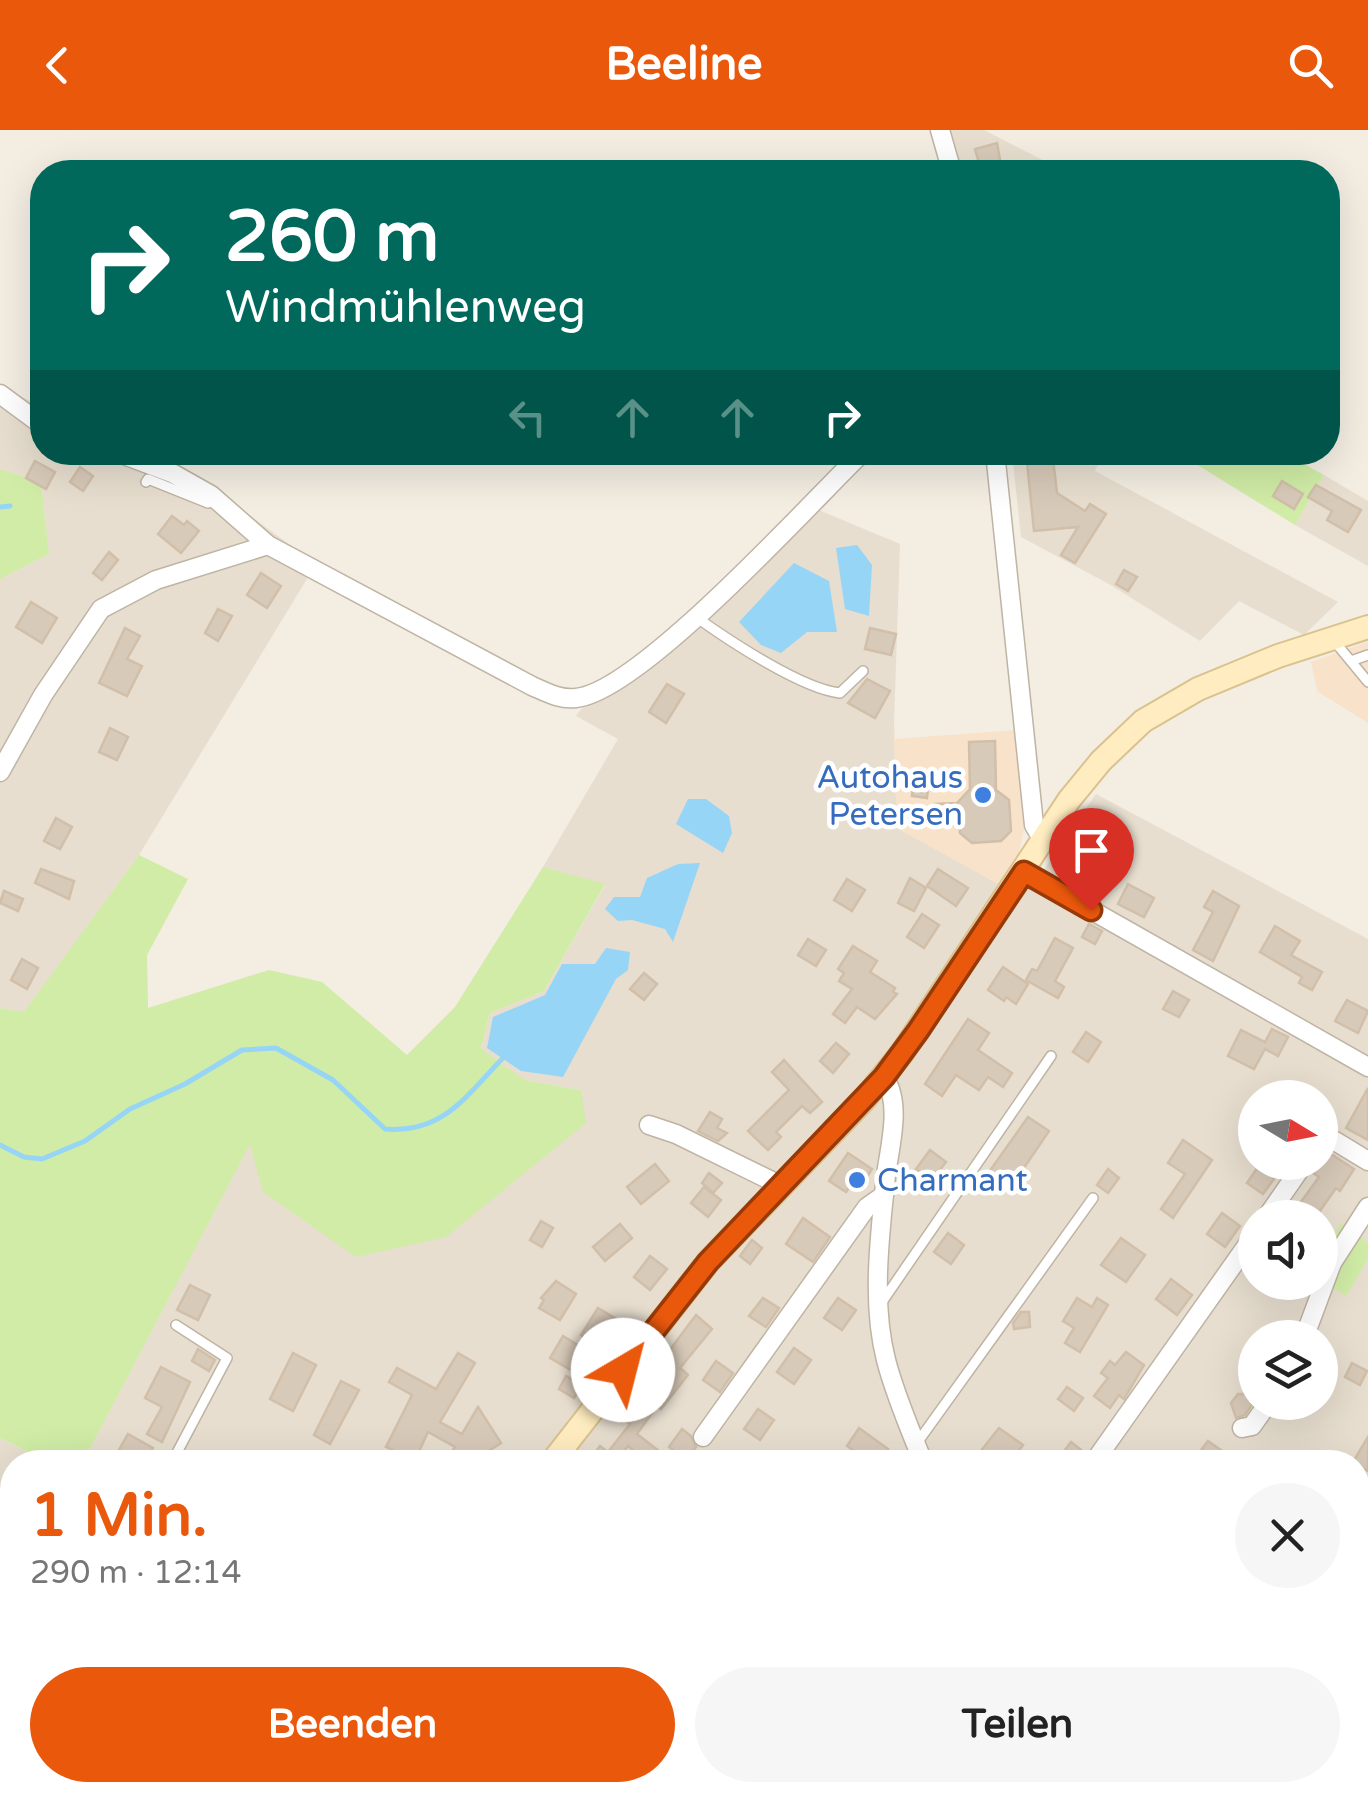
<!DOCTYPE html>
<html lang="de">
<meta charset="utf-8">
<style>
body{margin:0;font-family:"Varela Round",sans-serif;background:#f6f6f6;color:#222;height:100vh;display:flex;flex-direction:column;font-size:38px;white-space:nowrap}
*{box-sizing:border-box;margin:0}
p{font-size:32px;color:#767676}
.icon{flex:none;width:55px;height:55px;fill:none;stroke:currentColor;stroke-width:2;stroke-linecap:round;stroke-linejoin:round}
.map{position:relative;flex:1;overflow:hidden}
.side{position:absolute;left:0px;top:1320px;width:1370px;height:352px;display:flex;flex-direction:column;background:#fff;border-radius:40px 40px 0 0;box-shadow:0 10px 40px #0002}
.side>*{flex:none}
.guide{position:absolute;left:30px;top:30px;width:1310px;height:305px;border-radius:40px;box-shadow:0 10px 40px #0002;background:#00695c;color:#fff;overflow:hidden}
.needle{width:65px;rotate:100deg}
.fabs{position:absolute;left:1238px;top:950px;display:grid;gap:20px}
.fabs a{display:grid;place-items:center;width:100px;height:100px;border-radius:50%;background:#fff;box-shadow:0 10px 40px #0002;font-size:50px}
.pin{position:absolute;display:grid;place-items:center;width:85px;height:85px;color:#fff;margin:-102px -42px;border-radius:50% 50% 50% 0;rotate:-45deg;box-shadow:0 0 10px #0007}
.pin .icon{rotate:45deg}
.me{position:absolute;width:110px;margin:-55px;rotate:37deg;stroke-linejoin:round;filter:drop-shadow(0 0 8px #0008)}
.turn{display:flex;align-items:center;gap:35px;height:210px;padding:0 30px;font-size:45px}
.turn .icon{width:130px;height:130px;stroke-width:2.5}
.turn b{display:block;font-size:70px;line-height:85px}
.lanes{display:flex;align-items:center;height:95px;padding:0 30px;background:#0003;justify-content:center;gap:50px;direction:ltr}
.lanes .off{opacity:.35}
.round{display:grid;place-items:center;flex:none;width:105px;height:105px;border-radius:52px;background:#f6f6f6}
.summary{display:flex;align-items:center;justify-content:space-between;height:170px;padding:0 30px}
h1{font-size:60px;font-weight:700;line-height:75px;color:#ea580c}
.cta{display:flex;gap:20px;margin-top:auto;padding:20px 30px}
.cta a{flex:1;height:115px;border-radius:60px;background:#ea580c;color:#fff;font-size:40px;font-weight:700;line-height:115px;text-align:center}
.cta a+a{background:#f6f6f6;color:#222}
header{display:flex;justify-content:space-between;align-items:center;height:130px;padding:0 30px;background:#ea580c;color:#fff;font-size:45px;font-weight:700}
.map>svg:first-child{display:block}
</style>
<header><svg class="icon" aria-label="back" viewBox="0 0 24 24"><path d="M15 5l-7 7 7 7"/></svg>Beeline<svg class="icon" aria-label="search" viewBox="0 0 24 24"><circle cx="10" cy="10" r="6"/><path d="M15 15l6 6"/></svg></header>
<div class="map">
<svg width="1368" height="1671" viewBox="0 0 1368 1671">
<rect width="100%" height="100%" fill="#f3ede2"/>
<g fill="#e7decf" fill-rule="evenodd">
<path d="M948 0H984L1066 42H968L958 38Z"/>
<path d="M0 257 42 276V322L144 323 195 345 316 434 139 725 24 883 0 878V449L49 424 41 352 0 339Z"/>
<path d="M1012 323H1103L1095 341 1338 472 1304 505 1239 471 1200 511 1109 454 1021 407Z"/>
<path d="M1324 345 1368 371V436L1295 395Z"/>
<path d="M802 373 900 414 894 592 897 698 1021 766 1043 741 1096 664 1368 809V1565L1358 1576V1332H83L250 1013 581 960 525 950 481 920 490 883 544 861 605 755 543 737 618 609 576 586 603 550 698 478ZM1255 968H1320V1032H1255ZM1255 1088H1320V1152H1255ZM1255 1208H1320V1272H1255Z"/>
<path d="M0 1308 48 1332H12V1660H1315L1307 1671H0Z"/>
</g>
<g fill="#f8e2ca">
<path d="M1368 512V593L1317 561 1311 532Z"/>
<path d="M1019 600 1024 698 1019 723 1003 757 897 698 894 609Z"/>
</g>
<path fill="#eee2ca" d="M1052 1660H1235L1227 1671H1043Z"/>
<g fill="#d0eca6">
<path d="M1178 323H1284L1324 345 1295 395Z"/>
<path d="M0 339 41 352 49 424 0 449Z"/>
<path d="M139 725 188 749 147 825 148 878 269 840 322 852 407 925 455 877 543 737 605 754 544 861 490 883 481 919 525 950 581 960 586 993 446 1107 356 1127 263 1062 250 1014 83 1332H48L0 1308V878L24 882Z"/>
<path d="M1341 1093 1368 1113V1128L1346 1166 1320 1150V1128Z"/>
<path d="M1358 1588 1368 1592V1671H1307L1315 1660H1358Z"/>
</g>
<g fill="#97d5f6">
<path d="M857 415 872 435 869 486 845 479 836 418Z"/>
<path d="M794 433 829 451 837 502H807L781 523 761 515 739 492Z"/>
<path d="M688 669H706L729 686 732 703 723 723 676 694Z"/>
<path d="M700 733 673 812 665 799 632 790 618 791 605 779 614 767H640L647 748 678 734Z"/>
<path d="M606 818 630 822 628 840 616 849 563 947 521 941 487 918 493 887 545 865 562 834H595Z"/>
</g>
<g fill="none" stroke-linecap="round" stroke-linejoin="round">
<g stroke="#97d5f6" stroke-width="5">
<path d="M0 377 10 376"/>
<path d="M0 1015 24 1027 42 1029 85 1011 130 979 185 954 242 920 276 918 333 950 385 999C443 1004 466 966 502 929"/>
</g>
</g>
<g fill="#d8cab9" stroke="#d1bfa9" stroke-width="2.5">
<path d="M997 13 1001 35 981 40 975 19Z"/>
<path d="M1053 329 1057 363 1085 381 1090 374 1106 384 1075 433 1061 425 1078 397 1034 401 1027 332Z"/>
<path d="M35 331 55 342 46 359 26 348Z"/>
<path d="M80 337 93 346 83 361 70 352Z"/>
<path d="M1282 351 1303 364 1294 379 1273 366Z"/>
<path d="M1316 355 1361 380 1348 402 1327 390 1332 381 1308 367Z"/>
<path d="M172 386 184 395 187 391 199 401 181 423 158 404Z"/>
<path d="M109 422 118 430 102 450 93 443Z"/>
<path d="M1124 440 1137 447 1128 461 1116 454Z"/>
<path d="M261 443 281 456 267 478 247 465Z"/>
<path d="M31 472 57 488 42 513 16 497Z"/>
<path d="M218 479 232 486 218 511 205 503Z"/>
<path d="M125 498 140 506 127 529 142 536 127 566 99 553Z"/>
<path d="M870 498 896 504 891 525 865 519Z"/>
<path d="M867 549 890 561 875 588 848 573Z"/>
<path d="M667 554 684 564 666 593 649 582Z"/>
<path d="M110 598 128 607 117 630 99 622Z"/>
<path d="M995 611 996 660 1009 670 1011 701 1001 711 972 713 960 703 959 695 937 696 935 674 957 673 970 659 969 612Z"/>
<path d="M914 648 929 649 927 668 912 666Z"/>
<path d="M56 688 72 697 60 719 44 711Z"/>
<path d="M1073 720 1101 735 1089 758 1061 743Z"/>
<path d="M41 739 74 751 69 769 35 753Z"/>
<path d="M938 739 968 758 956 776 927 756Z"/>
<path d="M910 748 926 758 914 781 898 773Z"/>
<path d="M847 749 865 760 852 781 834 770Z"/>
<path d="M1128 754 1154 768 1144 787 1118 774Z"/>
<path d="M4 761 23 769 18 781 0 773Z"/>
<path d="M1213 761 1239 776 1213 831 1193 820 1213 782 1204 777Z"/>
<path d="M922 784 939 795 924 818 907 807Z"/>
<path d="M1089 794 1102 801 1095 814 1082 807Z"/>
<path d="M1275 796 1300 811 1291 825 1322 842 1312 860 1299 853 1302 847 1260 822Z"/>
<path d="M1055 808 1073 818 1055 851 1064 857 1058 868 1026 850 1032 839 1037 841Z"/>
<path d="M808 809 826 820 816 836 798 825Z"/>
<path d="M853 816 877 831 870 842 895 858 893 862 897 864 875 889 857 877 845 893 833 884 852 859 839 851 844 843 838 839Z"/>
<path d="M22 829 38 838 27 859 11 850Z"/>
<path d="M1003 837 1028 854 1016 874 1006 867 1004 871 988 860Z"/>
<path d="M644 843 657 854 644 870 630 859Z"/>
<path d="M1173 861 1189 870 1179 887 1163 879Z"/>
<path d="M1347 870 1368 881 1358 903 1335 891Z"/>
<path d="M968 889 989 903 978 920 1012 943 1003 957 988 947 979 960 956 945 942 966 925 954Z"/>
<path d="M1272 899 1288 907 1278 926 1265 919 1254 939 1228 926 1241 900 1265 912Z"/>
<path d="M1086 902 1101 912 1088 932 1073 922Z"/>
<path d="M836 913 849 924 833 943 820 931Z"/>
<path d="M784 930 822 972 810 983 802 976 776 1002 781 1007 768 1020 748 1001 789 960 772 942Z"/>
<path d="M1368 958V1010L1346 998Z"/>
<path d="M710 982 722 989 717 998 727 1003 718 1011 698 1001Z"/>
<path d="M1028 987 1049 1001 1011 1057 989 1042Z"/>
<path d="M1183 1010 1212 1030 1173 1088 1161 1079 1185 1044 1168 1033Z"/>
<path d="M930 1020 946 1032 932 1050 916 1039Z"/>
<path d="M848 1023 872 1039 860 1058 852 1053 846 1062 829 1051Z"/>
<path d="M1331 1024 1354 1039 1340 1061 1336 1058 1315 1088H1306L1295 1080 1319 1047 1313 1043 1324 1025Z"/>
<path d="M655 1034 669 1051 641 1074 627 1057Z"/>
<path d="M1260 1034 1276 1046 1263 1064 1247 1053Z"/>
<path d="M1108 1039 1119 1048 1108 1063 1097 1055Z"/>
<path d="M709 1043 722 1053 713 1063 702 1053Z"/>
<path d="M704 1057 721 1070 708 1087 691 1073Z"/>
<path d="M1222 1083 1240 1096 1225 1117 1207 1104Z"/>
<path d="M803 1088 830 1107 813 1132 786 1114Z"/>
<path d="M541 1091 553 1098 542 1117 530 1110Z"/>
<path d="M620 1094 632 1108 605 1131 593 1117Z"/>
<path d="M948 1103 964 1115 951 1134 934 1122Z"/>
<path d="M1121 1108 1145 1125 1126 1152 1101 1135Z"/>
<path d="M752 1110 762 1118 750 1134 740 1126Z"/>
<path d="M650 1126 667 1139 650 1160 634 1147Z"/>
<path d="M1171 1149 1192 1165 1177 1185 1156 1169Z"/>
<path d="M556 1151 576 1164 560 1190 539 1178 544 1170 541 1168Z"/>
<path d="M190 1155 210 1165 198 1190 177 1180Z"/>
<path d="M763 1168 779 1178 766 1197 749 1186Z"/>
<path d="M838 1168 856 1180 842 1200 824 1188Z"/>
<path d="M1077 1168 1092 1177 1097 1168 1108 1175 1080 1222 1065 1213 1074 1198 1063 1191Z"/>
<path d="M598 1178 618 1190 602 1218 581 1205Z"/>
<path d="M1021 1182H1029L1030 1197 1014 1199 1013 1193Z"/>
<path d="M696 1185 712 1199 680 1238 688 1245 661 1279 657 1276 637 1304 673 1332H648L628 1316 618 1329 622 1332H588L600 1316 608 1322 630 1294 620 1286Z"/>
<path d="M563 1206 584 1219 571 1240 550 1228Z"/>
<path d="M794 1218 811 1230 794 1254 777 1242Z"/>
<path d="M198 1219 215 1230 209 1241 192 1231Z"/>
<path d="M1126 1222 1144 1235 1124 1269 1119 1265 1110 1278 1094 1266 1108 1248 1101 1243 1110 1231 1115 1235Z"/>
<path d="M293 1223 316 1235 293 1281 270 1269Z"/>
<path d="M458 1223 475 1233 440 1292 462 1304 478 1277 501 1313 471 1332 451 1323 455 1317 428 1302 415 1330 386 1317 412 1265 389 1252 397 1238 436 1259Z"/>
<path d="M716 1231 733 1243 720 1262 703 1250Z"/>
<path d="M1352 1233 1367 1241 1360 1255 1345 1247Z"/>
<path d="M161 1237 190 1252 162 1312 147 1304 162 1277 145 1268Z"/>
<path d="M566 1246 582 1255 574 1268 559 1259Z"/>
<path d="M341 1251 359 1260 330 1314 314 1305Z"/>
<path d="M1067 1257 1083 1268 1074 1281 1058 1269Z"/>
<path d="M1238 1264H1248L1255 1270 1245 1285 1236 1288 1231 1273Z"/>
<path d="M758 1279 774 1290 760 1310 744 1299Z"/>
<path d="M859 1298 888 1319 878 1332H870L847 1316Z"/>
<path d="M999 1298 1023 1315 1010 1332H985L977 1326Z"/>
<path d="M682 1299 691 1306 696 1317 686 1330 669 1317Z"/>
<path d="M128 1304 153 1318 145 1332H112Z"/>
<path d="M1368 1307V1341L1353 1332Z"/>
<path d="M1208 1311 1225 1323 1218 1332H1192Z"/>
<path d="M1071 1312 1085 1323 1082 1332H1056Z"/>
</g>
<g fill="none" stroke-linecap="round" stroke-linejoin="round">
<g stroke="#bfb4a4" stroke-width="12">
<g id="service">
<path d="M146 352 148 349 208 373"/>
<path d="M696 487C728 510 802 559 840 563L863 541"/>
<path d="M1335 512 1368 552"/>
<path d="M1351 531 1368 525"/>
<path d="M882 1172 1051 926"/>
<path d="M917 1313 1093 1068"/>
<path d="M172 1332 227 1228 176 1195"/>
<path d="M1242 1660 1256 1671"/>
<path d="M1049 1671 1058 1660"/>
</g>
</g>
<g stroke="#bfb4a4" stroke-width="21">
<g id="minor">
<path d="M940 0 952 42"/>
<path d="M0 264 42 295"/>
<path d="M116 322 172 343 211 365 268 415 532 556C546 562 560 570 576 568 640 562 810 373 863 322"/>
<path d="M995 322 1034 695 1043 710"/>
<path d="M0 642 43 565 101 479 156 450 268 415"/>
<path d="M1024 742 1368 937"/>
<path d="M884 947C902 973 890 1015 886 1045 880 1104 871 1172 886 1230 895 1265 910 1299 923 1332"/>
<path d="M649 995 676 1004 780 1055"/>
<path d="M1320 1013 1335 1011 1368 1031"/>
<path d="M1266 1088 1305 1032"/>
<path d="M1304 1208 1332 1133 1368 1077"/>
<path d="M1242 1298 1252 1296 1269 1272"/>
<path d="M703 1307 867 1077 884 1065"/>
<path d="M1094 1332 1255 1104"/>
<path d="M1358 1580 1368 1585"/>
<path d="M0 1601 12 1572"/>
<path d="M953 1660V1671"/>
<path d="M368 1671 369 1660"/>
</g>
</g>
<g stroke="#bfb4a4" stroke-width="24">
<g id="tertiary">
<path d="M1358 1562 1368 1551"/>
<path d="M890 1660 908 1671"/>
<path d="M1260 1671 1271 1660"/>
</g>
</g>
<g stroke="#dac28f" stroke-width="26">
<g id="secondary">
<path d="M552 1332 708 1132 863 971 902 923 1069 670 1101 631 1143 591 1198 559 1278 526 1368 497"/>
<path d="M0 1530 12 1528"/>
</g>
</g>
<use href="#service" stroke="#fff" stroke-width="9"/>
<use href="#minor" stroke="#fff" stroke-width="18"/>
<use href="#tertiary" stroke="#fff" stroke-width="20"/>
<use href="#secondary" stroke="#ffecc0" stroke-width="22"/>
</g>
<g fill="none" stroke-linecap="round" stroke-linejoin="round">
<g stroke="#983908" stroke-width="25">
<path id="route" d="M623 1240 708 1132 884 947 918 901 1024 742 1091 780"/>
</g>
<use href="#route" stroke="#ea580c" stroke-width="18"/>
</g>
<g fill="#3f7fe0" stroke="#fff" stroke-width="4">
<circle cx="983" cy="665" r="10"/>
<circle cx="857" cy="1050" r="10"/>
</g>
<g text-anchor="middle" stroke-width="9" stroke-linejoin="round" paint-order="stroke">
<g font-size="32" fill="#366cbe" stroke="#fff" text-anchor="end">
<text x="963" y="658">Autohaus<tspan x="963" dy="37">Petersen</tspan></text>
<text x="877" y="1061" text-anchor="start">Charmant</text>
</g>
</g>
</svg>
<div class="fabs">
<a><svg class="needle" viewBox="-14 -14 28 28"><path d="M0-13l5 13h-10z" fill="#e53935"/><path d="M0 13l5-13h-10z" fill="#767676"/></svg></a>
<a><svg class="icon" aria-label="sound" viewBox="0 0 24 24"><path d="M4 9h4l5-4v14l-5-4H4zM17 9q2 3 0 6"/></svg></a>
<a><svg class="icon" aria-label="layers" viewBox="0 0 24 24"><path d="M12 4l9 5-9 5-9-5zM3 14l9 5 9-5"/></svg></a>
</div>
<div class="pin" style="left:1091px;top:780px;background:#d93025"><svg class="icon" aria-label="arrive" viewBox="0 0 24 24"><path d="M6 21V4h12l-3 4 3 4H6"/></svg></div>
<svg class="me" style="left:623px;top:1240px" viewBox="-20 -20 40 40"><circle r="19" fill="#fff"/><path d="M0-13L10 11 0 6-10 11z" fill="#ea580c"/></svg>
<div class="guide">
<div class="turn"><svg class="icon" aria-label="right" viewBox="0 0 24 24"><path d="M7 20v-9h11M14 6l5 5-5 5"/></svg><div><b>260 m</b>Windmühlenweg</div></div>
<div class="lanes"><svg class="icon off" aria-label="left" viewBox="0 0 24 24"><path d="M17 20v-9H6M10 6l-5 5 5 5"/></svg><svg class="icon off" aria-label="ahead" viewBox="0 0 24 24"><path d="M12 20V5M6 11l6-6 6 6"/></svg><svg class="icon off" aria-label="ahead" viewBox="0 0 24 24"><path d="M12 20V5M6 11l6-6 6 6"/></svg><svg class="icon" aria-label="right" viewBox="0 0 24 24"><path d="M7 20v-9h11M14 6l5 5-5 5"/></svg></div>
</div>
<section class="side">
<div class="summary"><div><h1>1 Min.</h1><p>290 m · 12:14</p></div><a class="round"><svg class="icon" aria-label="close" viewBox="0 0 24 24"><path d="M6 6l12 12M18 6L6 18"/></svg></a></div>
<div class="cta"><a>Beenden</a><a>Teilen</a></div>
</section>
</div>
